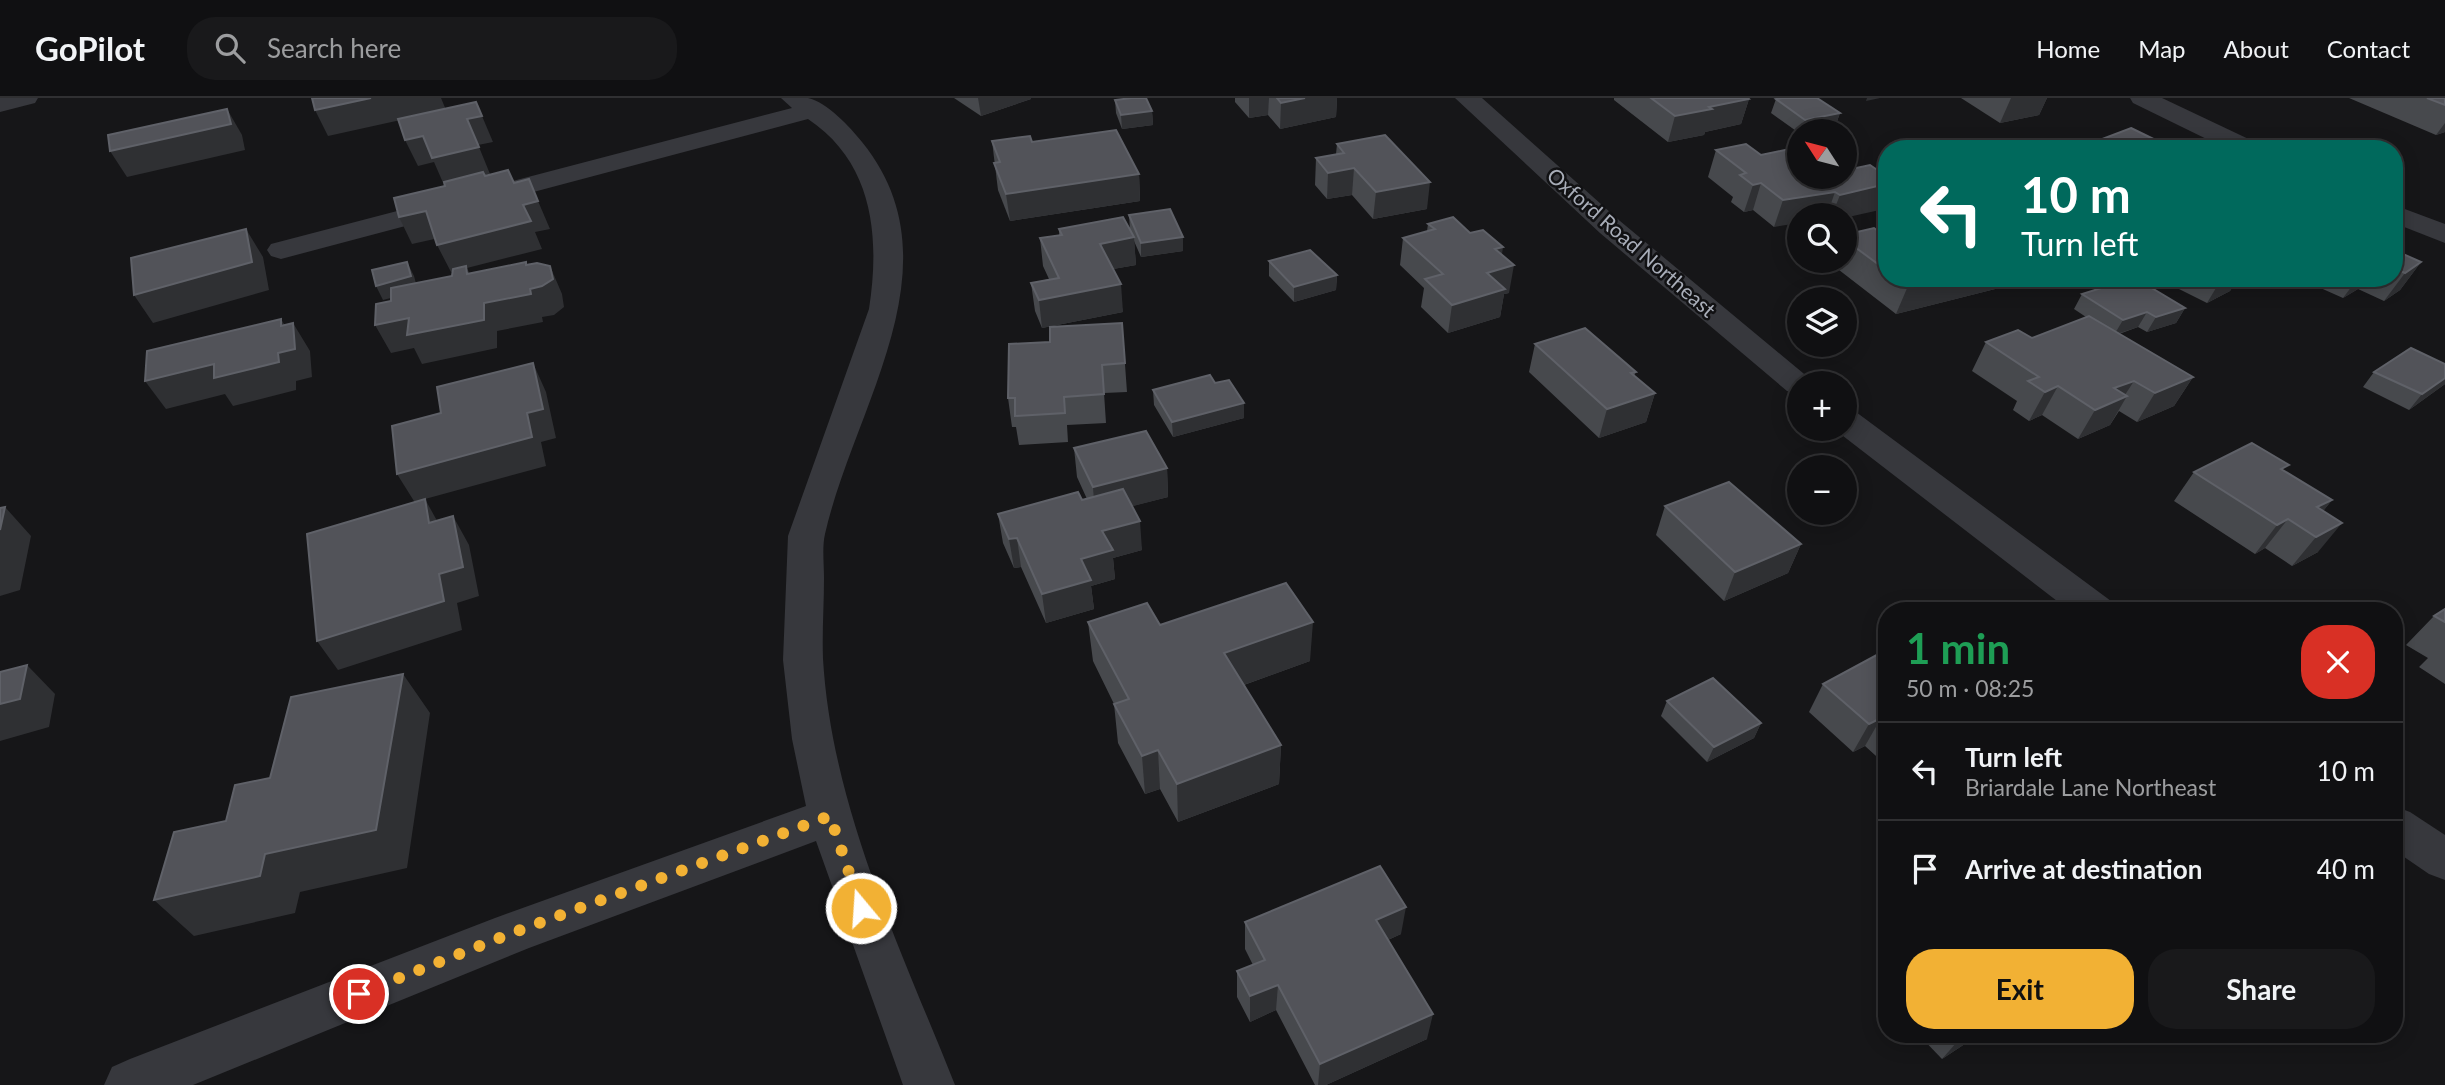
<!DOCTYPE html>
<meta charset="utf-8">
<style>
body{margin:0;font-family:Lato,sans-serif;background:#19191b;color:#f1f3f6;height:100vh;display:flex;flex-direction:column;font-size:26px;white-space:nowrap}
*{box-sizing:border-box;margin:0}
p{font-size:23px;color:#9c9d9f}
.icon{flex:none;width:38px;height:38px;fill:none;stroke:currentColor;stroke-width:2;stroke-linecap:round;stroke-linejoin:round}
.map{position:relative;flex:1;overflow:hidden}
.panel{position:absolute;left:1878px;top:504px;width:525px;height:441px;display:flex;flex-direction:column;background:#101012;border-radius:28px;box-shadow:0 4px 18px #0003,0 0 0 2px #303032}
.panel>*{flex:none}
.guide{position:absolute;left:1878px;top:42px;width:525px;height:147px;border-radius:28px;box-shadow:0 4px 18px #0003,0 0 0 2px #303032;background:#00695c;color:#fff;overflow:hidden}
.needle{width:46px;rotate:306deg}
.fabs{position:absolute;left:1787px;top:21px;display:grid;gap:14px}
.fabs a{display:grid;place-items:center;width:70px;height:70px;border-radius:50%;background:#101012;box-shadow:0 4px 18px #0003,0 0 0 2px #303032;font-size:35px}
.pin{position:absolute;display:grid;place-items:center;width:60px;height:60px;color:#fff;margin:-30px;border:4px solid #fff;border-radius:50%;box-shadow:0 2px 7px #0007}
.me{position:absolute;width:77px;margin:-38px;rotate:342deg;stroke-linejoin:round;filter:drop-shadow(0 0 5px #0008)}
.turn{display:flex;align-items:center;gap:24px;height:147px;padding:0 28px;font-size:32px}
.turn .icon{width:91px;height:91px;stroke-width:2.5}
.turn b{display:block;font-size:49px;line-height:60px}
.round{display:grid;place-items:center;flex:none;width:74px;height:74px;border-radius:28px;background:#19191b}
.head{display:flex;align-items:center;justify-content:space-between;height:119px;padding:0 28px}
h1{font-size:42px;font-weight:700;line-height:52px;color:#1e9e55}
.primary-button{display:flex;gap:14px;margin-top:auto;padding:14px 28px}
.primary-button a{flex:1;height:80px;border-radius:28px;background:#f2b134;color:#111;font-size:28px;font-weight:700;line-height:80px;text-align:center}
.primary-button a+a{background:#19191b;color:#f1f3f6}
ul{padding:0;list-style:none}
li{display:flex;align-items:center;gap:21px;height:98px;padding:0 28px;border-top:2px solid #303032}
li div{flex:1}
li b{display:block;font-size:26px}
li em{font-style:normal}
header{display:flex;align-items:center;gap:42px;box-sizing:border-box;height:98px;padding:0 35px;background:#101012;border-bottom:2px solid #303032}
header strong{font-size:33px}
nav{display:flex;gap:38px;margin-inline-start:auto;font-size:24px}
.search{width:490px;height:63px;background:#19191b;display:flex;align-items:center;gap:18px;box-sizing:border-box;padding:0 24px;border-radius:28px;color:#9c9d9f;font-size:26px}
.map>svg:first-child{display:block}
</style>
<header>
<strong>GoPilot</strong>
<div class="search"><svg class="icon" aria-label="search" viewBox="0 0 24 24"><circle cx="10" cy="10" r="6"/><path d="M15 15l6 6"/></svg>Search here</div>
<nav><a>Home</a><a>Map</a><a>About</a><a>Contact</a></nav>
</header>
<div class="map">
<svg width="2445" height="987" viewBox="0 0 2445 987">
<rect width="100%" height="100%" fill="#161618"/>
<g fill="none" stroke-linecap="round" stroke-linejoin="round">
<g fill="#37383d" fill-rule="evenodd">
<path d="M0 0H38L35 5 0 14Z"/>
<path d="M781 0C789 0 799 0 808 0 827 4 850 29 862 44 961 166 854 308 825 436 822 449 824 466 824 480 824 507 822 534 823 561 832 710 901 851 955 987H903L816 743 529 850 193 987H104L112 969 130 961 495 820 806 708 792 641 783 562 788 438 869 211C880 140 874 65 808 21L281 161 271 158 267 152 271 146 792 10Z"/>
<path d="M1455 0H1482L1620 123 1815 285H1799V296L1787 293 1600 135Z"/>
<path d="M2130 0H2162L2257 45 2261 51H2227L2133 5Z"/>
<path d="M2394 107 2445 126V145L2394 125Z"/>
<path d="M1844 312 1856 314 2111 503 2116 513H2070L1834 331H1844Z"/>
<path d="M2394 708 2410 714 2445 737V782L2429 776 2394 752Z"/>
</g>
</g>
<g fill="#47494d">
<path d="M954 0H1031V1L981 18Z"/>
<path d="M1235 0H1337L1336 19 1280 31 1268 17 1249 20 1235 4Z"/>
<path d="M1614 0H1748L1749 1 1741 26 1705 34 1704 37 1668 44 1614 2Z"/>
<path d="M1961 0H2047L2039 17 2000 25Z"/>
<path d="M2349 0H2445V34L2436 37Z"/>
<path d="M1776 1 1840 15 1835 29 1814 33H1799V35L1771 15Z"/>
<path d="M1115 2 1152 13 1153 27 1122 31 1116 15Z"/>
<path d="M992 43 1032 44 1139 76 1140 103 1010 123 998 92Z"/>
<path d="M1337 46 1427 111 1373 121 1352 97 1327 101 1315 87 1316 60 1336 56Z"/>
<path d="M1716 52 1761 57 1884 111 1844 117H1799L1774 129 1753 112 1744 114 1731 104 1733 99 1708 79Z"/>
<path d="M1129 117 1183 139V153L1141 159 1134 143 1136 167 1113 171 1123 214 1042 230 1035 213 1031 185 1049 181 1043 168 1040 140 1059 137V131L1130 132Z"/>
<path d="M1428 126 1470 135 1502 157 1509 195 1504 196 1500 219 1448 235 1421 209 1424 190 1400 167 1403 140 1427 133Z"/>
<path d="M1844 137 1886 139V180H2018L2015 186 1896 216 1830 165 1831 163H1844Z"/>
<path d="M2394 152 2421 164 2400 192 2384 203 2358 191 2343 200 2298 180H2394Z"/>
<path d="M1269 163 1337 177 1336 192 1294 204 1269 178Z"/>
<path d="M2157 180H2238L2230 193 2207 205Z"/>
<path d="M2082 196 2185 210 2176 225 2147 234 2138 229 2119 236 2193 279 2174 308 2137 324 2119 313 2110 327 2078 341 2042 317 2029 323 2013 312 2017 303 1972 273 1986 244 2032 240 2086 219 2074 211Z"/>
<path d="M1122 225 1127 294 1104 295 1106 325 1067 327 1068 344 1019 347 1016 329H1012L1008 300 1050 244Z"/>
<path d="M1535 246 1636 274 1634 278 1655 295 1646 324 1599 340 1529 274Z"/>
<path d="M2445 266V286L2409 312 2363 289 2374 274Z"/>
<path d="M1215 285 1244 305V320L1173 339 1154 307 1153 292Z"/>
<path d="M1074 350 1167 370 1168 399 1132 408 1142 452 1113 460 1115 481 1091 488 1094 511 1046 525 1021 469 1014 470 1003 445 998 416 1087 401 1077 379Z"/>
<path d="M2194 374H2284L2332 402 2323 413 2318 454 2292 468 2265 450 2255 456 2174 403Z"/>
<path d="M1665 408 1801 446 1788 475 1724 503 1656 437Z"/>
<path d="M2445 511V586L2419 569 2428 560 2406 547 2434 518Z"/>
<path d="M1088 524 1160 527 1310 563 1244 587 1281 647 1279 686 1178 724 1160 691 1145 696 1118 645 1114 606 1093 563Z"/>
<path d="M1886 552V667L1865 648 1853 654 1809 614 1823 586Z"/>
<path d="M1667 603 1761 625 1754 640 1707 664 1661 618Z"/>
<path d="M1245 824 1401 836 1388 842 1427 941 1326 987H1315L1276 912 1250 924 1237 899V873L1253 867 1245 851Z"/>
<path d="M1886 878V903L1876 892Z"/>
<path d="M1918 936H1980L1942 961Z"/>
</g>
<g fill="#2f3033">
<path d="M371 0H441L446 12 328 38 315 12Z"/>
<path d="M978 0H1031V1L981 18Z"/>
<path d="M1249 0H1269L1268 17 1249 20Z"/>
<path d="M1305 0H1337L1336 19 1280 31 1281 5Z"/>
<path d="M1867 0H1880L1866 3Z"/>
<path d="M2011 0H2047L2039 17 2000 25Z"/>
<path d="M1749 1 1741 26 1705 34 1704 37 1668 44 1675 18 1709 9Z"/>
<path d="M227 11 242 37 245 52 127 79 110 53Z"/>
<path d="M1152 13 1153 27 1122 31 1121 17Z"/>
<path d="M1840 15 1835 29 1814 33H1801L1805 22Z"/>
<path d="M482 18 493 44 478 47 467 21Z"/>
<path d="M2445 25V34L2436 37Z"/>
<path d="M423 38 479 49 490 76 444 87 434 64 418 68 405 42Z"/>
<path d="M1354 70 1352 97 1327 101 1328 75Z"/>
<path d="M1139 76 1140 103 1010 123 1006 96Z"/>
<path d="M1430 84 1427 111 1373 121 1376 94Z"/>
<path d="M1761 85 1753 112 1744 114 1753 87Z"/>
<path d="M1886 86V105L1884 111 1844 120V117H1832L1840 97Z"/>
<path d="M1835 94 1827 117H1799V125L1774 129 1783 102Z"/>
<path d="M538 103 550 131 535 134 542 151 467 170 479 196 467 176 466 170 451 174 437 147 523 107Z"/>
<path d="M426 113 439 140 412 146 399 119Z"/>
<path d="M246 131 263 159 269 192 153 225 134 197Z"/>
<path d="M1134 139 1136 167 1102 173 1100 146Z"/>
<path d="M1183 139V153L1141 159V145Z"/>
<path d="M1503 149 1500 171 1514 167 1509 195 1504 196 1500 219 1448 235 1452 207 1487 175 1495 151Z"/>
<path d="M407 164 414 178 418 193 383 202 376 188Z"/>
<path d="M526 164 537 189 550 168 562 196 564 209 554 217 542 219 543 224 497 233V250L422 266 414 250 391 255 375 227 484 205 526 167Z"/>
<path d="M2421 164 2400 192 2384 203 2405 175Z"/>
<path d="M1337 177 1336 192 1294 204V189Z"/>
<path d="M1941 180H2018L2015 186 1896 216 1908 188Z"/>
<path d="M2235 180H2238L2230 193 2207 205 2216 190Z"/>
<path d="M2358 180H2365L2358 191 2343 200Z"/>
<path d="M1121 186 1123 214 1042 230 1039 202Z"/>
<path d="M2185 210 2176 225 2147 234 2156 219Z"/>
<path d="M2147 214 2138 229 2114 237 2123 222Z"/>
<path d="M281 221 295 244 293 225 310 253 312 279 296 283V292L233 308 225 296 166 311 145 283 214 266 278 255Z"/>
<path d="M533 265 546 294 556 340 541 344 546 368 425 401 441 430 446 454 397 376 527 315Z"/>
<path d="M2193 279 2174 308 2137 324 2155 295Z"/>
<path d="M2445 280V286L2409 312 2422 296Z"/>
<path d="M2134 283 2123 300 2127 298 2110 327 2078 341 2095 312 2114 290Z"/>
<path d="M2058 288 2042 317 2029 323 2045 294Z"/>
<path d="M1655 295 1646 324 1599 340 1607 311Z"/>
<path d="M1244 305V320L1173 339 1172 324Z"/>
<path d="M1167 370 1168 399 1095 418 1093 389Z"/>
<path d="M2332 402 2309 431 2317 409Z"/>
<path d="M5 409 31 438 20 492 0 498V432Z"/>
<path d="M453 418 469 447 479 498 457 505 462 532 338 572 317 543 439 476Z"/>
<path d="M2288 421 2265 450 2255 456 2277 427Z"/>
<path d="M1140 423 1142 452 1113 460 1115 481 1091 488 1094 511 1046 525 1042 496 1081 461 1102 433Z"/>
<path d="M2342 425 2318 454 2292 468 2316 439Z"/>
<path d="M1017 440 1021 469 1014 470 1009 441Z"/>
<path d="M1801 446 1788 475 1724 503 1735 474Z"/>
<path d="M1313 524 1310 563 1224 594V555Z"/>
<path d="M27 567 55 596 49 629 0 643V606Z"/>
<path d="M403 576 430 615 407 770 300 794 295 815 194 838 154 802 265 756Z"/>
<path d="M1881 620 1865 648 1853 654 1869 626Z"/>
<path d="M1761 625 1754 640 1707 664 1714 649Z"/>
<path d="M1281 647 1279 686 1178 724 1177 686Z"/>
<path d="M1158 652 1160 691 1145 696 1142 658Z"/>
<path d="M1406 809 1401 836 1372 849 1376 822Z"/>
<path d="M1278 887 1276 912 1250 924V898Z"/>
<path d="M1433 916 1427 941 1326 987H1318L1320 966Z"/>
<path d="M1964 936H1980L1942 961Z"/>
</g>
<g fill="#525359" stroke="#5f6168" stroke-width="2">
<path d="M312 0H371L315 12Z"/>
<path d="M1132 0H1146L1152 13 1121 17 1115 2Z"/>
<path d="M1277 0H1305L1281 5Z"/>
<path d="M1651 0H1748L1749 1 1709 9 1712 11 1675 18Z"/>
<path d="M1782 0H1817L1840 15 1805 22 1776 1Z"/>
<path d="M2427 0H2445V7Z"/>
<path d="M476 4 482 18 467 21 479 49 432 60 423 38 405 42 398 21Z"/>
<path d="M227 11 231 26 110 53 108 37Z"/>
<path d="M2131 30 2174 51H2076Z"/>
<path d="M1116 32 1139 76 1006 96 994 65 1000 64 992 43 1030 38 1032 44Z"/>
<path d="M1385 37 1430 84 1376 94 1354 70 1328 75 1316 60 1344 55 1337 46Z"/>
<path d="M1746 46 1761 57 1799 49V79H1844V71L1847 72 1870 67 1886 78V86L1840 97 1835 94 1783 102 1761 85 1753 87 1740 77 1746 75 1716 52Z"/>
<path d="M2018 47 2024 51H2005Z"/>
<path d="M508 72 514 85 529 81 538 103 523 107 531 123 437 147 426 113 399 119 394 100 445 88 444 84 483 74 485 78Z"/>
<path d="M1170 111 1183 139 1141 145 1129 117Z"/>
<path d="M1123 119 1134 139 1100 146 1121 186 1039 202 1031 185 1059 180 1040 140 1062 137 1059 131Z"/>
<path d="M1453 119 1470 135 1483 132 1503 149 1495 151 1514 167 1487 175 1505 191 1452 207 1425 181 1443 176 1403 140 1435 131 1428 126Z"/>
<path d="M1874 130 1886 139V172L1844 141V137Z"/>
<path d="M246 131 252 164 134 197 131 160Z"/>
<path d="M1310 152 1337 177 1294 189 1269 163Z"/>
<path d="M2394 152 2421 164 2405 175 2394 170Z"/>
<path d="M407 164 411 178 376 188 372 172Z"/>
<path d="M526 164V167L537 165 550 168 553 181 542 188 530 191 531 196 484 205V222L407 237 409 220 375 227 376 206 391 203V190L452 178 453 171 466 168 467 176Z"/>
<path d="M1897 180H1941L1908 188Z"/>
<path d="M2133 180H2135L2185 210 2156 219 2147 214 2123 222 2082 196Z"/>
<path d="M2196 180H2235L2216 190Z"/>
<path d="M2089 218 2193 279 2155 295 2134 283 2114 290 2127 298 2095 312 2058 288 2045 294 2028 283 2039 279 1986 244 2018 232 2032 240Z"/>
<path d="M281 221V228L293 225 295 251 278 255 279 264 214 280V266L145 283 147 253Z"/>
<path d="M1122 225 1125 265 1102 267 1104 296 1064 299 1065 315 1015 318V300H1008L1009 246 1050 244V229Z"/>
<path d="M1585 230 1636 274 1631 275 1655 295 1607 311 1535 246Z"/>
<path d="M2411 250 2445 266V280L2422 296 2374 274Z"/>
<path d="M533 265 543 311 527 315 532 339 397 376 392 328 441 315 437 289Z"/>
<path d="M1210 277 1215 285 1229 282 1244 305 1172 324 1153 292Z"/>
<path d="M1146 333 1167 370 1093 389 1074 350Z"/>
<path d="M2252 345 2289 367 2281 371 2332 402 2317 409 2342 425 2316 439 2288 421 2277 427 2194 374Z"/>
<path d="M1729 384 1801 446 1735 474 1665 408Z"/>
<path d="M1123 391 1140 423 1102 433 1113 452 1081 461 1091 482 1042 496 1017 440 1009 441 998 416 1078 394 1082 402Z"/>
<path d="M425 401 429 425 453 418 463 469 439 476 444 503 317 543 307 436Z"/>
<path d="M5 409 0 432V410Z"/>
<path d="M1286 485 1313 524 1224 555 1281 647 1177 686 1158 652 1142 658 1114 606 1129 601 1088 524 1147 505 1160 527Z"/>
<path d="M2445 511V524L2434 518Z"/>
<path d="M1886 552V624L1881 620 1869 626 1823 586Z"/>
<path d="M27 567 20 601 0 606V574Z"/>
<path d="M403 576 376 732 265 756 260 778 154 802 174 734 226 723 235 687 270 680 291 599Z"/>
<path d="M1713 580 1761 625 1714 649 1667 603Z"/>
<path d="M1380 768 1406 809 1376 822 1433 916 1320 966 1278 887 1250 898 1237 873 1265 862 1245 824Z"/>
</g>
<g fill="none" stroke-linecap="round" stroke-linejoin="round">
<path stroke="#f2b134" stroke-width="12" stroke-dasharray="0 21.6" d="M359 896 512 835 830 718 861 810"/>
</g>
<g text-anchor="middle" stroke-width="5" stroke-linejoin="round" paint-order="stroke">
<g font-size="21" fill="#a8adb8" stroke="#111113">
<text transform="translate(1631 145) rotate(41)" y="7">Oxford Road Northeast</text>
</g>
</g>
</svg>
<div class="fabs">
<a><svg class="needle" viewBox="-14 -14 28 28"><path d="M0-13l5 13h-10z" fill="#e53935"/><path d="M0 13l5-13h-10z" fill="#9c9d9f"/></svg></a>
<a><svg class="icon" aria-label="search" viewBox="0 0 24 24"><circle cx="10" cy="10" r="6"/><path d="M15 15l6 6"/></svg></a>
<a><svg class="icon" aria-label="layers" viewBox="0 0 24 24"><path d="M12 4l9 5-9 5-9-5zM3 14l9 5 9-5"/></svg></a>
<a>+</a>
<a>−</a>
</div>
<div class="pin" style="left:359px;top:896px;background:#d93025"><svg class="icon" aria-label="arrive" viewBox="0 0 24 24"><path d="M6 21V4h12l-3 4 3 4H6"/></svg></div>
<svg class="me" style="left:861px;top:810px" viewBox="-20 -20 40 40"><circle r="17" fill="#f2b134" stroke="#fff" stroke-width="3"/><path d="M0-11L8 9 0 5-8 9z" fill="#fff"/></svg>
<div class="guide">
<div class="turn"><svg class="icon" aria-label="left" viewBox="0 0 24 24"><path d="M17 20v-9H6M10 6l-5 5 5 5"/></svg><div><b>10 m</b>Turn left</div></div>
</div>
<section class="panel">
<div class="head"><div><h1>1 min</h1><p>50 m · 08:25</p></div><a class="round" style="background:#d93025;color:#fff"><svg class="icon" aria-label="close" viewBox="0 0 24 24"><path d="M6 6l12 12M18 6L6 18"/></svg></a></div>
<ul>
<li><svg class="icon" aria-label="left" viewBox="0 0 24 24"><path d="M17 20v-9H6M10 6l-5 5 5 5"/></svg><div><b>Turn left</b><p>Briardale Lane Northeast</p></div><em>10 m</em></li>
<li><svg class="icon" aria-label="arrive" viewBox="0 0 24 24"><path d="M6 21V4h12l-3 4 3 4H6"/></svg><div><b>Arrive at destination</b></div><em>40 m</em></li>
</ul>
<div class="primary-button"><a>Exit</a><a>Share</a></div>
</section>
</div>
